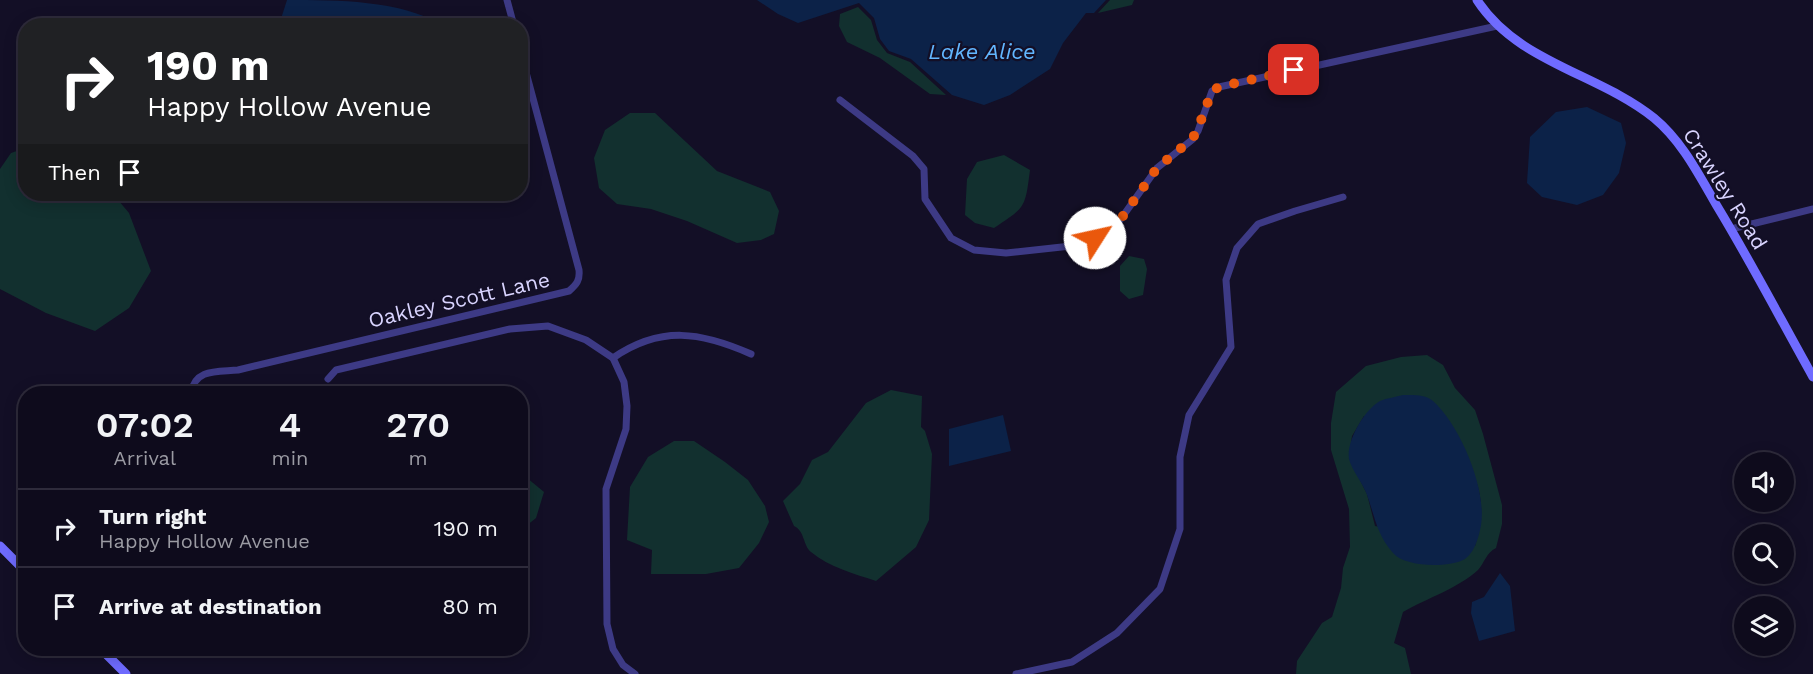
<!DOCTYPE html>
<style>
body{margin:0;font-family:"Work Sans",sans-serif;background:#1c1929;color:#f1f3f6;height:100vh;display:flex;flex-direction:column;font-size:22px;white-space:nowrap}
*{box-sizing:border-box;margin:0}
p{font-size:20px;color:#9b9ba3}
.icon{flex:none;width:33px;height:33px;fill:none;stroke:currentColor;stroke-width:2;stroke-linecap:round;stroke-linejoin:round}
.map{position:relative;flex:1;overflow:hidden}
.sheet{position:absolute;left:18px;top:386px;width:510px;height:270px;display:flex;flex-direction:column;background:#0e0b1c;border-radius:24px;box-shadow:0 3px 15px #0003,0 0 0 2px #2e2b3b}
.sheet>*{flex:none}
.top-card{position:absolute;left:18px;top:18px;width:510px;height:183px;border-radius:24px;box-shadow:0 3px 15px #0003,0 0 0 2px #2e2b3b;background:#202124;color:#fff;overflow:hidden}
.fabs{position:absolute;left:1734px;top:452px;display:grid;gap:12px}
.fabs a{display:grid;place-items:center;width:60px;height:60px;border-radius:50%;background:#0e0b1c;box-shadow:0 3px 15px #0003,0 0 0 2px #2e2b3b;font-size:30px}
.pin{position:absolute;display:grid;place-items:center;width:51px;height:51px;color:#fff;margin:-26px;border-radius:12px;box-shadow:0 3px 9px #0006}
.me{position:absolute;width:66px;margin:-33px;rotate:55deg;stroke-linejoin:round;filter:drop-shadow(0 0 4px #0008)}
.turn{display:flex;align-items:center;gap:21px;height:126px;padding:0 30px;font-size:27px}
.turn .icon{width:78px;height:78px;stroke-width:2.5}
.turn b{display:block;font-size:42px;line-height:51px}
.then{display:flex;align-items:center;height:57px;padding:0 30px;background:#0003;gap:12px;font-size:22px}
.eta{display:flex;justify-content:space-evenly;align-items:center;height:102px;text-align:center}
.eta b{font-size:36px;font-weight:600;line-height:42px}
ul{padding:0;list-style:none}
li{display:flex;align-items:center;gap:18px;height:78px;padding:0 30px;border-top:2px solid #2e2b3b}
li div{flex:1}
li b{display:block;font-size:22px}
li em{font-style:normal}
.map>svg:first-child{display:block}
</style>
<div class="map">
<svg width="1813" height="674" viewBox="0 0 1813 674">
<rect width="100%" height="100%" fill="#130f26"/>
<g fill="#12302f" fill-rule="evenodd">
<path d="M1110 0H1134L1132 5 1098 13Z"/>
<path d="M858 7 871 20 877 40 887 53 910 62 946 95 930 94 880 58 847 42 839 26 840 14Z"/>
<path d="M630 113H655L717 171 770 192 779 211 774 234 761 240 737 243 687 221 651 209 617 204 599 188 594 158 605 130Z"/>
<path d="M25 148 26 194H113L129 213 151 271 129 308 95 331 46 313 0 289V169L11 153Z"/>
<path d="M1004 155 1030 170C1025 208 1026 207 994 228L975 223 965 215 967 179 977 162Z"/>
<path d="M1129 256 1144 259 1147 269 1143 295 1129 299 1120 291V266Z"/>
<path d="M1427 355 1443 365 1455 388 1475 410 1483 434 1502 505V524L1496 548C1486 553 1485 562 1478 570 1457 589 1427 598 1403 612L1394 643 1405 648 1411 674H1296L1297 661 1322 623 1332 617 1341 588 1343 568 1350 547 1349 509 1331 450V423L1336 392 1366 366 1401 357ZM1364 416 1473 472C1484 501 1483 517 1475 546L1375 526 1367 494 1349 458 1352 436Z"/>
<path d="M891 390 922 396 921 427 925 431 932 454 929 520 916 547 876 581C855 574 829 567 811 552 803 546 805 531 794 526L783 501 800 484 812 460 828 452 866 403Z"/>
<path d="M674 441H694L725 462 748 480 765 506 769 522 759 543 739 568 706 574H651L652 550 627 540 630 487 648 457Z"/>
<path d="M521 473 544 492 536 518 521 530Z"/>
</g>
<g fill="#0c2248">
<path d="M287 0C339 0 398 0 443 25H279Z"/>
<path d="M757 0H1106L1094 13H1086L1063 43 1050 69 1010 95 984 105 952 95 911 59 889 51 880 39 874 18 859 3 798 23 778 14Z"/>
<path d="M1587 107 1621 123 1626 143 1619 173 1603 195 1577 205 1542 197 1527 183 1530 137 1556 112Z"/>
<path d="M1403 395C1413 395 1425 394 1433 401 1460 425 1487 489 1481 525 1479 537 1474 555 1463 560 1446 568 1405 567 1393 553 1377 535 1375 517 1367 495 1363 483 1352 471 1349 459 1346 441 1365 409 1380 401 1387 398 1396 397 1403 395Z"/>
<path d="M1003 415 1011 451 949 466V429Z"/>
<path d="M1500 573 1510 586 1515 631 1479 641 1471 613 1472 602 1484 597Z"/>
</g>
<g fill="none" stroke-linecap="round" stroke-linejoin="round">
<g stroke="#3d3a85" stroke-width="7">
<path d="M507 0 514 26"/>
<path d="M840 100 913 156 924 169 925 199 951 238 974 250 1006 253 1071 246 1091 240 1109 230 1118 223 1157 168 1193 139 1198 131 1212 91 1219 87 1497 26"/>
<path d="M1731 229 1813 209"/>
<path d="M613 358C661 325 701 332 751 354"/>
<path d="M328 379 336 370 510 329 548 326 586 340 613 358 624 382 627 406 626 429 606 489 607 624 613 649 623 665 635 674"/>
<path d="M191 393C195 368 218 372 238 370L569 291C577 284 580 280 579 270L520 50"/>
<path d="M1016 674 1072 662 1117 633 1160 589 1180 529V457L1189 415 1231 347 1226 280 1237 248 1258 224 1295 211 1343 197"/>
</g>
<g stroke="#6f6bff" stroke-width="9">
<path d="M1477 0C1518 63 1598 73 1654 118 1682 141 1699 175 1717 206 1751 262 1781 320 1813 377"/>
<path d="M0 546 26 572"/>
<path d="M100 648 126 674"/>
</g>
</g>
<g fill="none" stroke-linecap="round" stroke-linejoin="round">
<path stroke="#ea580c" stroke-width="10" stroke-dasharray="0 18" d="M1095 238 1118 223 1157 168 1192 139 1197 131 1212 91 1219 87 1294 70"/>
</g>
<g text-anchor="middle" stroke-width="4.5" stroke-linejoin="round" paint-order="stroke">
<g font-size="21" fill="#d9d4ff" stroke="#130f26">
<text transform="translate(1725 189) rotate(58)" y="7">Crawley Road</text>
<text transform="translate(459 300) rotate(-13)" y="7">Oakley Scott Lane</text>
</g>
<g font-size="22" font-style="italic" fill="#62b6ff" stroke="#130f26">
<text x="982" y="59">Lake Alice</text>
</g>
</g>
</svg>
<div class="fabs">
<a><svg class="icon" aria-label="sound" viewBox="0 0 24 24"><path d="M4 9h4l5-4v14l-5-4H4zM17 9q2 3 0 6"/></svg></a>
<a><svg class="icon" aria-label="search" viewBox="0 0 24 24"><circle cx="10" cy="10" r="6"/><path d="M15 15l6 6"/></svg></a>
<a><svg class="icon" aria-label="layers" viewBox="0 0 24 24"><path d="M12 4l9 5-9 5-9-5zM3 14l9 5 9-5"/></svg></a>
</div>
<div class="pin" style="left:1294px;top:70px;background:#d93025"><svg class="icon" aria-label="arrive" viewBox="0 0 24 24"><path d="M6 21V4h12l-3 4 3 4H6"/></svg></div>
<svg class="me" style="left:1095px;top:238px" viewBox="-20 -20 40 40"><circle r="19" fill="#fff"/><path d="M0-13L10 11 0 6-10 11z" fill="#ea580c"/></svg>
<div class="top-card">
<div class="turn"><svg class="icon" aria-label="right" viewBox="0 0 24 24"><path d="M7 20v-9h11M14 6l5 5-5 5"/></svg><div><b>190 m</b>Happy Hollow Avenue</div></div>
<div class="then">Then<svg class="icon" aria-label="arrive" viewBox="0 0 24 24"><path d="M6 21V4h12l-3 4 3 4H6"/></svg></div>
</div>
<section class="sheet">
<div class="eta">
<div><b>07:02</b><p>Arrival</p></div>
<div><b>4</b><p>min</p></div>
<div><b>270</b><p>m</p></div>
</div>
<ul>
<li><svg class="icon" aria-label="right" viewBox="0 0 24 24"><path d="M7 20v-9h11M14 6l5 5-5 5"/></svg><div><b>Turn right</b><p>Happy Hollow Avenue</p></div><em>190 m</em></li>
<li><svg class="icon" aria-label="arrive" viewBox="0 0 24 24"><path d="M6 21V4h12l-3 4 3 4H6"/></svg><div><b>Arrive at destination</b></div><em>80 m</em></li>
</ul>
</section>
</div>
